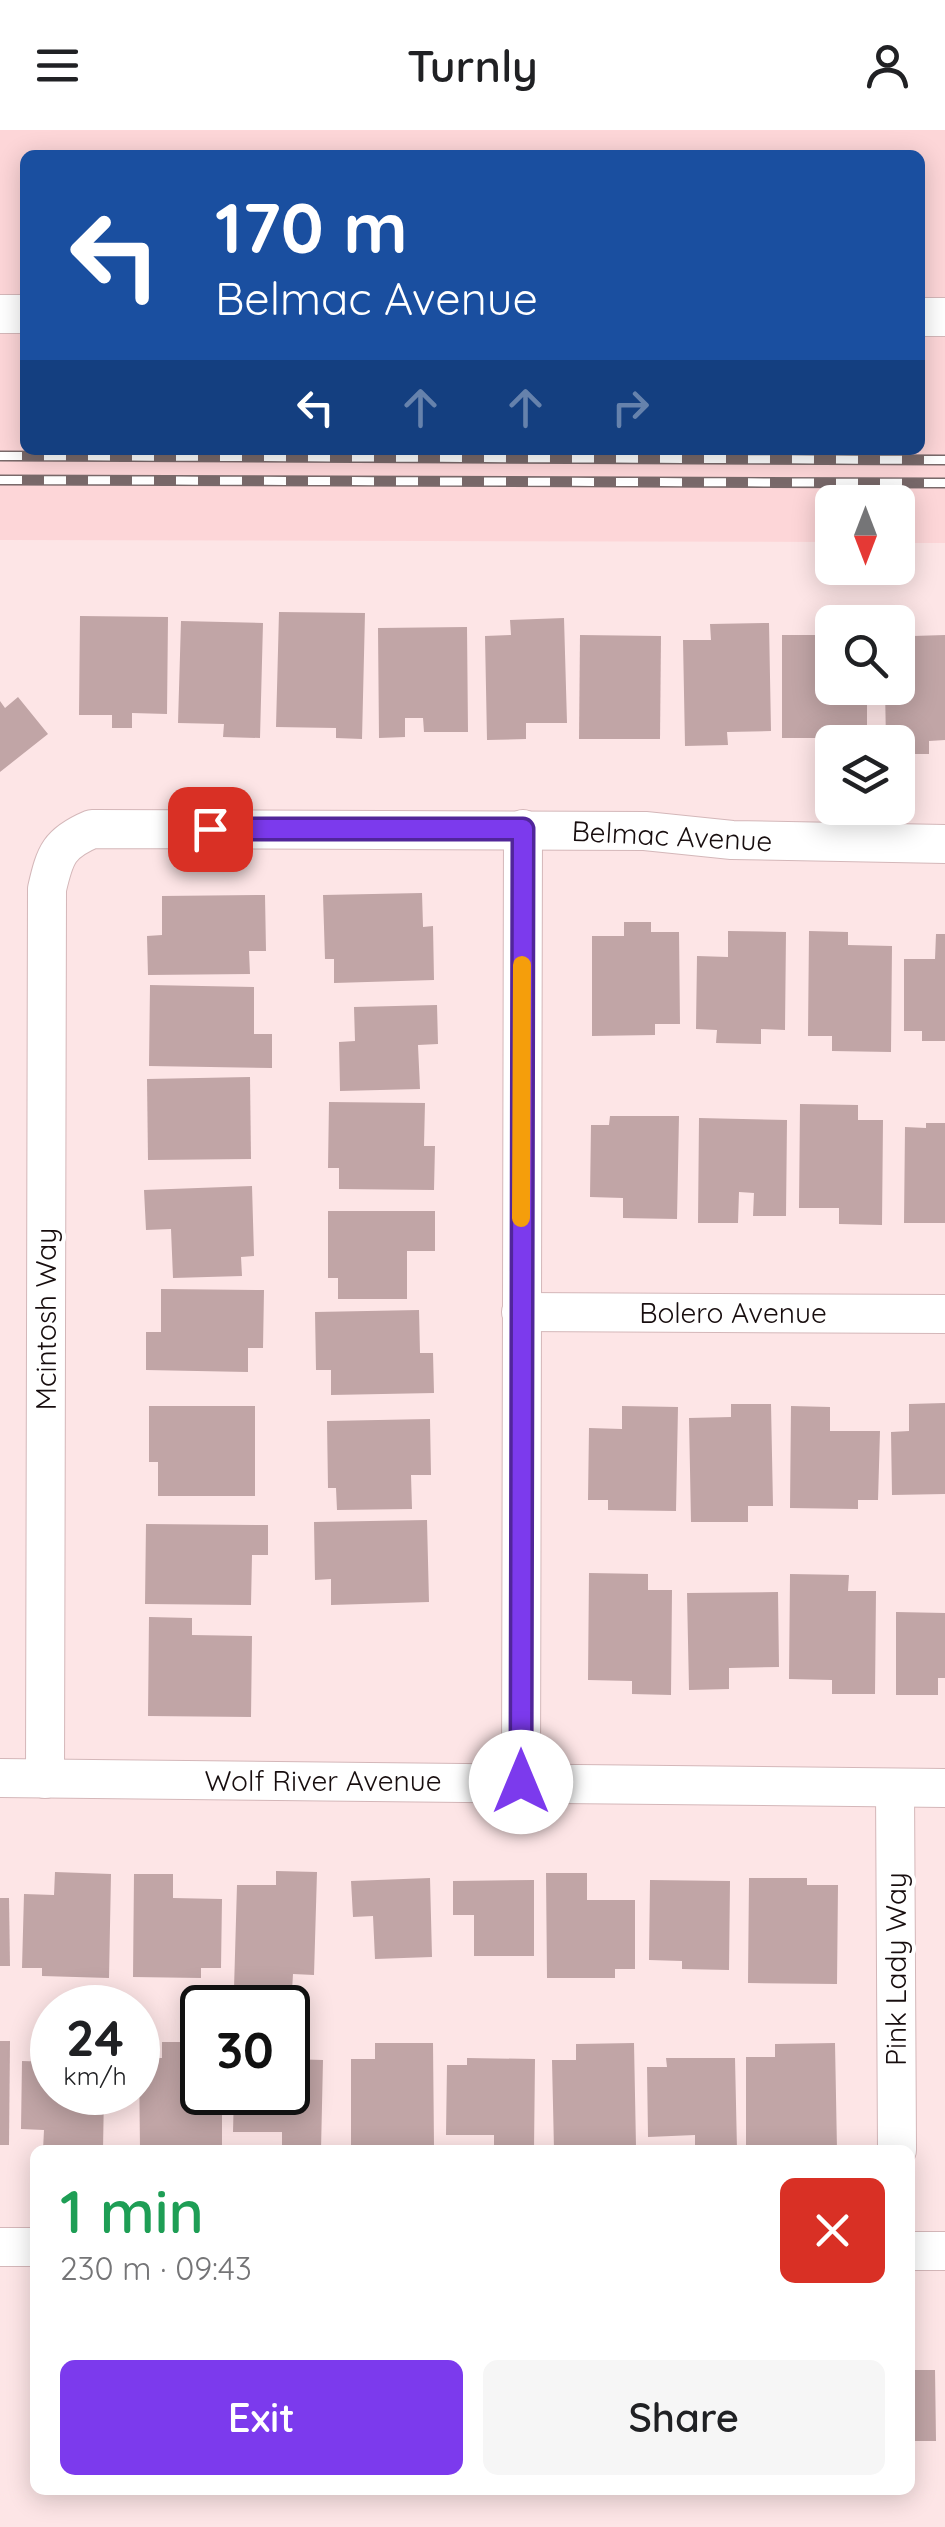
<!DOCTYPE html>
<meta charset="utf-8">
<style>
body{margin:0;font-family:Quicksand,sans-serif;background:#f6f6f6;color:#202124;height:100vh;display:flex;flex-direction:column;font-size:38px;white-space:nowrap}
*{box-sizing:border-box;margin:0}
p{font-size:32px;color:#757577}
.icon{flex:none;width:55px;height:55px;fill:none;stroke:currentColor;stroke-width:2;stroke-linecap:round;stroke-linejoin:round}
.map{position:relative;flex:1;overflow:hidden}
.side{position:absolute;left:30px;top:2015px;width:885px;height:350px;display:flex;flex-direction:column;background:#fff;border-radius:15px;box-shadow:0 5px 25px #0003}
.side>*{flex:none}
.hud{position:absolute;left:20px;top:20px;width:905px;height:305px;border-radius:15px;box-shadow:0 5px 25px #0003;background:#1a4fa0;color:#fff;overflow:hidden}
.needle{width:65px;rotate:180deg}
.controls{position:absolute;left:815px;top:355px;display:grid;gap:20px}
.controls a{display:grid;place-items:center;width:100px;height:100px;border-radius:15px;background:#fff;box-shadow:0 5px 25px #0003;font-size:50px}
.speed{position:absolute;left:30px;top:1855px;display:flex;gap:20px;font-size:50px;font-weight:700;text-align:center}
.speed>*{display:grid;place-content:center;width:130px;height:130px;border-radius:50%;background:#fff;box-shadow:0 5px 25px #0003;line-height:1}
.speed small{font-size:25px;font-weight:400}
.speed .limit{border:5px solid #111;border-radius:15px;background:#fff;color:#111}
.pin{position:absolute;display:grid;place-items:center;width:85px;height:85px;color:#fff;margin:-42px;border-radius:20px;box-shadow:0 5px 15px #0006}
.me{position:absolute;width:110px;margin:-55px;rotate:0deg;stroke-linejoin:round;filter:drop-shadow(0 0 8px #0008)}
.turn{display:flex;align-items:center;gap:35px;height:210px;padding:0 30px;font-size:45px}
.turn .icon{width:130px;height:130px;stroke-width:2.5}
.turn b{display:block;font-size:70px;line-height:85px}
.lanes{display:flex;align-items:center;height:95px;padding:0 30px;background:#0003;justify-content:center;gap:50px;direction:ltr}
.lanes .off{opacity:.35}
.round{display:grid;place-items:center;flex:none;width:105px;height:105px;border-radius:15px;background:#f6f6f6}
.head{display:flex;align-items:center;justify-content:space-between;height:170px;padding:0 30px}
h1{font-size:60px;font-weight:600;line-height:75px;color:#1e9e55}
.action{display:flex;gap:20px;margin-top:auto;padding:20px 30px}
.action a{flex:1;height:115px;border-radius:15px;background:#7c3aed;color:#fff;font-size:40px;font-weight:600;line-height:115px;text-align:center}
.action a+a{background:#f6f6f6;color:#202124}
header{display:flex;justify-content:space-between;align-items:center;height:130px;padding:0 30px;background:#fff;font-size:45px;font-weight:600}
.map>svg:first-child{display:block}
</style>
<header><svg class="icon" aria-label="menu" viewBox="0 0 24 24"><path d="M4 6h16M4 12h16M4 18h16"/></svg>Turnly<svg class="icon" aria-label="person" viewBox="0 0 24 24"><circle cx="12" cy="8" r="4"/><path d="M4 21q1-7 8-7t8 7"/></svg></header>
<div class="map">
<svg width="945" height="2397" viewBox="0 0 945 2397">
<rect width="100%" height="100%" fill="#fde5e6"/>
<path fill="#fdd6d8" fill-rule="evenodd" d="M0 0H945V413H898V372H832V412L0 410ZM25 25H920V320H25Z"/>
<g fill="#c1a5a6">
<path d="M279 482 365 483 362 609 336 608V598L276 597Z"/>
<path d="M80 486 168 487 167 584 132 583V598H112V585H79Z"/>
<path d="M564 488 567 593H526V609L487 610 485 506 511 505 510 490Z"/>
<path d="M181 491 263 493 260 608 223 607 224 594 178 593Z"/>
<path d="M769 493 771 601 727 602 728 615 685 616 683 510H711L710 494Z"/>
<path d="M467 497 468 602H424L423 588H405V607L379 608 378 498Z"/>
<path d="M580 505 661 506 660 609H579Z"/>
<path d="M782 505H832V558H867V612H832V623H821V608H782Z"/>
<path d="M945 505V610L929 611V624H898V612H886L885 558H898V520L913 519V506Z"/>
<path d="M18 567 48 604 0 642V571L5 578Z"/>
<path d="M422 763 423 797 433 796 434 850 334 853V829H325L323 765Z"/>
<path d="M265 765 266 821H249L250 844 148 845 147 806 162 805V766Z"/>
<path d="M624 792H651V802H679L680 894H655V905L592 906V806H624Z"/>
<path d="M728 801 786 802 785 900 761 899V914L716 913 717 900 696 899 697 826 728 827Z"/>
<path d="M809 801 848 802V815L892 816 891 922 832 921V906H808Z"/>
<path d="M936 804H945V911H922V901H904V829H935Z"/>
<path d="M150 855 254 857V904H272V938L149 936Z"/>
<path d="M437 875 438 914 418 915 420 959 340 961 339 912 355 911 354 877Z"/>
<path d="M250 947 251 1029 148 1030 147 949Z"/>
<path d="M329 972 425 973 424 1016H435L434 1060 339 1059V1038H328Z"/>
<path d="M800 974 858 975V990H883L882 1095 839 1094V1078H799Z"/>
<path d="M610 986H679L677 1089 623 1088V1068L590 1067 591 995H609Z"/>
<path d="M699 988 787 990 786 1086H753L754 1063 739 1062 738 1093H698Z"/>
<path d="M926 993H945V1093H904L905 997 926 998Z"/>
<path d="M252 1056 254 1126 241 1127 242 1146 173 1148 171 1099 146 1100 144 1060Z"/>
<path d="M328 1081H435V1121H407V1169H338V1148H328Z"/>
<path d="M161 1159 264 1160 263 1218H248V1242L146 1240V1202H161Z"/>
<path d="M419 1180 420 1223H433L434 1263 331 1265V1240H316L315 1182Z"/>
<path d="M945 1273V1364L892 1365 891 1302 909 1301V1274Z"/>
<path d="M731 1274H771L773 1376H748V1392H691L689 1288 731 1287Z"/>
<path d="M149 1276H255V1366H158V1332H149Z"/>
<path d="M622 1276 678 1277 676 1381 608 1380V1370H588L589 1298 622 1299Z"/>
<path d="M791 1276 830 1277V1301H880L878 1370H858V1379L790 1378Z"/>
<path d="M430 1289 431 1345H411L412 1379 337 1380 336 1358H328L327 1291Z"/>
<path d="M427 1390 429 1472 331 1475V1449L315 1450 314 1392Z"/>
<path d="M146 1394 268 1395V1425H252L251 1475 145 1474Z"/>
<path d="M589 1443 648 1444V1460H672L671 1565 632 1564V1551L588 1550Z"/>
<path d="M790 1444 849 1445 848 1461H876L875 1564H832V1550L789 1549Z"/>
<path d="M778 1462 779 1537 729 1538V1559L689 1560 687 1463Z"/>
<path d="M896 1482 945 1483V1548H938V1565H896Z"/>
<path d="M149 1487 192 1488V1505L252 1506 251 1587 148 1586Z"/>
<path d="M276 1741 317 1742 314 1845 293 1844 292 1861 234 1859 237 1755H276Z"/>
<path d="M55 1742 111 1744 109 1848 42 1846V1838H22L24 1764 54 1765Z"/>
<path d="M546 1743H587V1770H635V1839H615V1848H547Z"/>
<path d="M134 1744H173V1768L222 1769 221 1838H201V1848L133 1847Z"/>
<path d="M430 1748 432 1827 375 1829 373 1786 353 1787 351 1751Z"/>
<path d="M749 1748H807V1755H838L837 1854 748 1853Z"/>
<path d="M534 1750V1826H474V1785H453V1751Z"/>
<path d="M650 1750 730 1751 729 1840 682 1839V1831L649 1830Z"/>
<path d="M0 1768H9L10 1836H0Z"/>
<path d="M0 1911H10L9 2015H0Z"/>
<path d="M162 1912H202V1962H222V2018L140 2020 139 1928H162Z"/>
<path d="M375 1913H433L434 2016 351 2020V1929H375Z"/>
<path d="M634 1913 636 2017 554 2020 552 1930H576V1914Z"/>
<path d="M835 1913 837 2020H746V1927H775V1914Z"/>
<path d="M467 1928 535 1929 534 2020H494V2005H446L447 1935H467Z"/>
<path d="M666 1928H735L737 2020H695V2005L648 2007 647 1937H667Z"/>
<path d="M288 1929 323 1930 321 2020H282V2002H233L234 1962H288Z"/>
<path d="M22 1931 52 1932V1962H104L103 2020H43L44 2000 21 1999Z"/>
<path d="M910 2240H935L936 2311H915V2325H910Z"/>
</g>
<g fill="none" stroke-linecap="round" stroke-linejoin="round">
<g stroke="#d4b7b9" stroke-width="40">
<g id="minor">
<path d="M0 184H25"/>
<path d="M920 187H945"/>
<path d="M521 1182 945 1184"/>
<path d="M0 1648 945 1658"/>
<path d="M45 1649 47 759C55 724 59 713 92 699L645 701 732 710 945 714"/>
<path d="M521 1652 523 699"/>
<path d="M895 1658 897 2020"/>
<path d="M0 2117H35"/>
<path d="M910 2121H945"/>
</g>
</g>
<use href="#minor" stroke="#fff" stroke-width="38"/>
<g stroke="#79696a" stroke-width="11">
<g id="rail">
<path d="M0 326 945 330"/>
<path d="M0 350 945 353"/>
</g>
</g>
<use href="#rail" stroke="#fff" stroke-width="8" stroke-dasharray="22" stroke-linecap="butt"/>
</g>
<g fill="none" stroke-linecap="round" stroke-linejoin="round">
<g stroke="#51269a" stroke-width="25">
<path id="route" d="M210 699H523L521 1652"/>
</g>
<use href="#route" stroke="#7c3aed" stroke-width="18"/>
<path stroke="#f59e0b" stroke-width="18" d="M521 1088 522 835"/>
</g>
<g text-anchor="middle" stroke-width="8" stroke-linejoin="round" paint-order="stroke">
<g font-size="28" fill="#170d0e" stroke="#fff">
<text transform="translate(672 706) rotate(3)" y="10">Belmac Avenue</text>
<text x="733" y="1193">Bolero Avenue</text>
<text transform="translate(46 1189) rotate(-90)" y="10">Mcintosh Way</text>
<text x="323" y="1661">Wolf River Avenue</text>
<text transform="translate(896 1839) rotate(-90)" y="10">Pink Lady Way</text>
</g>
</g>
</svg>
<div class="controls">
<a><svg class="needle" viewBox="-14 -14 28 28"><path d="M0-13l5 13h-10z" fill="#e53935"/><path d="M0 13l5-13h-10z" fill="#757577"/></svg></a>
<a><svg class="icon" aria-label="search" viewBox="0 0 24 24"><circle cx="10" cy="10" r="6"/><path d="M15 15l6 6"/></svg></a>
<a><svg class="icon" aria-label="layers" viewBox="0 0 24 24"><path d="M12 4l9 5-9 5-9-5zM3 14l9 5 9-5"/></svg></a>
</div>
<div class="speed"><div>24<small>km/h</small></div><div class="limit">30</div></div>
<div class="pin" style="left:210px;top:699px;background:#d93025"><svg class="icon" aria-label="arrive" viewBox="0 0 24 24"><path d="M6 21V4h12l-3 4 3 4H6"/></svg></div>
<svg class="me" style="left:521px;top:1652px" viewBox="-20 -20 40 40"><circle r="19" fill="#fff"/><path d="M0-13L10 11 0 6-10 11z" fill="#7c3aed"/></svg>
<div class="hud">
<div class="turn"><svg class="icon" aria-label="left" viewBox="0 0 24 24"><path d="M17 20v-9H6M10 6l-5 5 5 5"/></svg><div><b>170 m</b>Belmac Avenue</div></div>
<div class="lanes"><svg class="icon" aria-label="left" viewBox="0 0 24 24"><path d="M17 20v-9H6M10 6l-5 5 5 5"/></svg><svg class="icon off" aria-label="ahead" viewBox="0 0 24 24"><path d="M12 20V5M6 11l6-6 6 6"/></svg><svg class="icon off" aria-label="ahead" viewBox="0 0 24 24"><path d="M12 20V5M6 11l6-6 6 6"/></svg><svg class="icon off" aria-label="right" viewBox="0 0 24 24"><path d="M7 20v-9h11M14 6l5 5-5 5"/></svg></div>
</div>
<section class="side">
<div class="head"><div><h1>1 min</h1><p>230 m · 09:43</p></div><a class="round" style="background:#d93025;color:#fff"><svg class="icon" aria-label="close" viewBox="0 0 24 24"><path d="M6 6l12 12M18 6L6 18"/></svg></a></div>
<div class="action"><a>Exit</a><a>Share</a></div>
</section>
</div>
